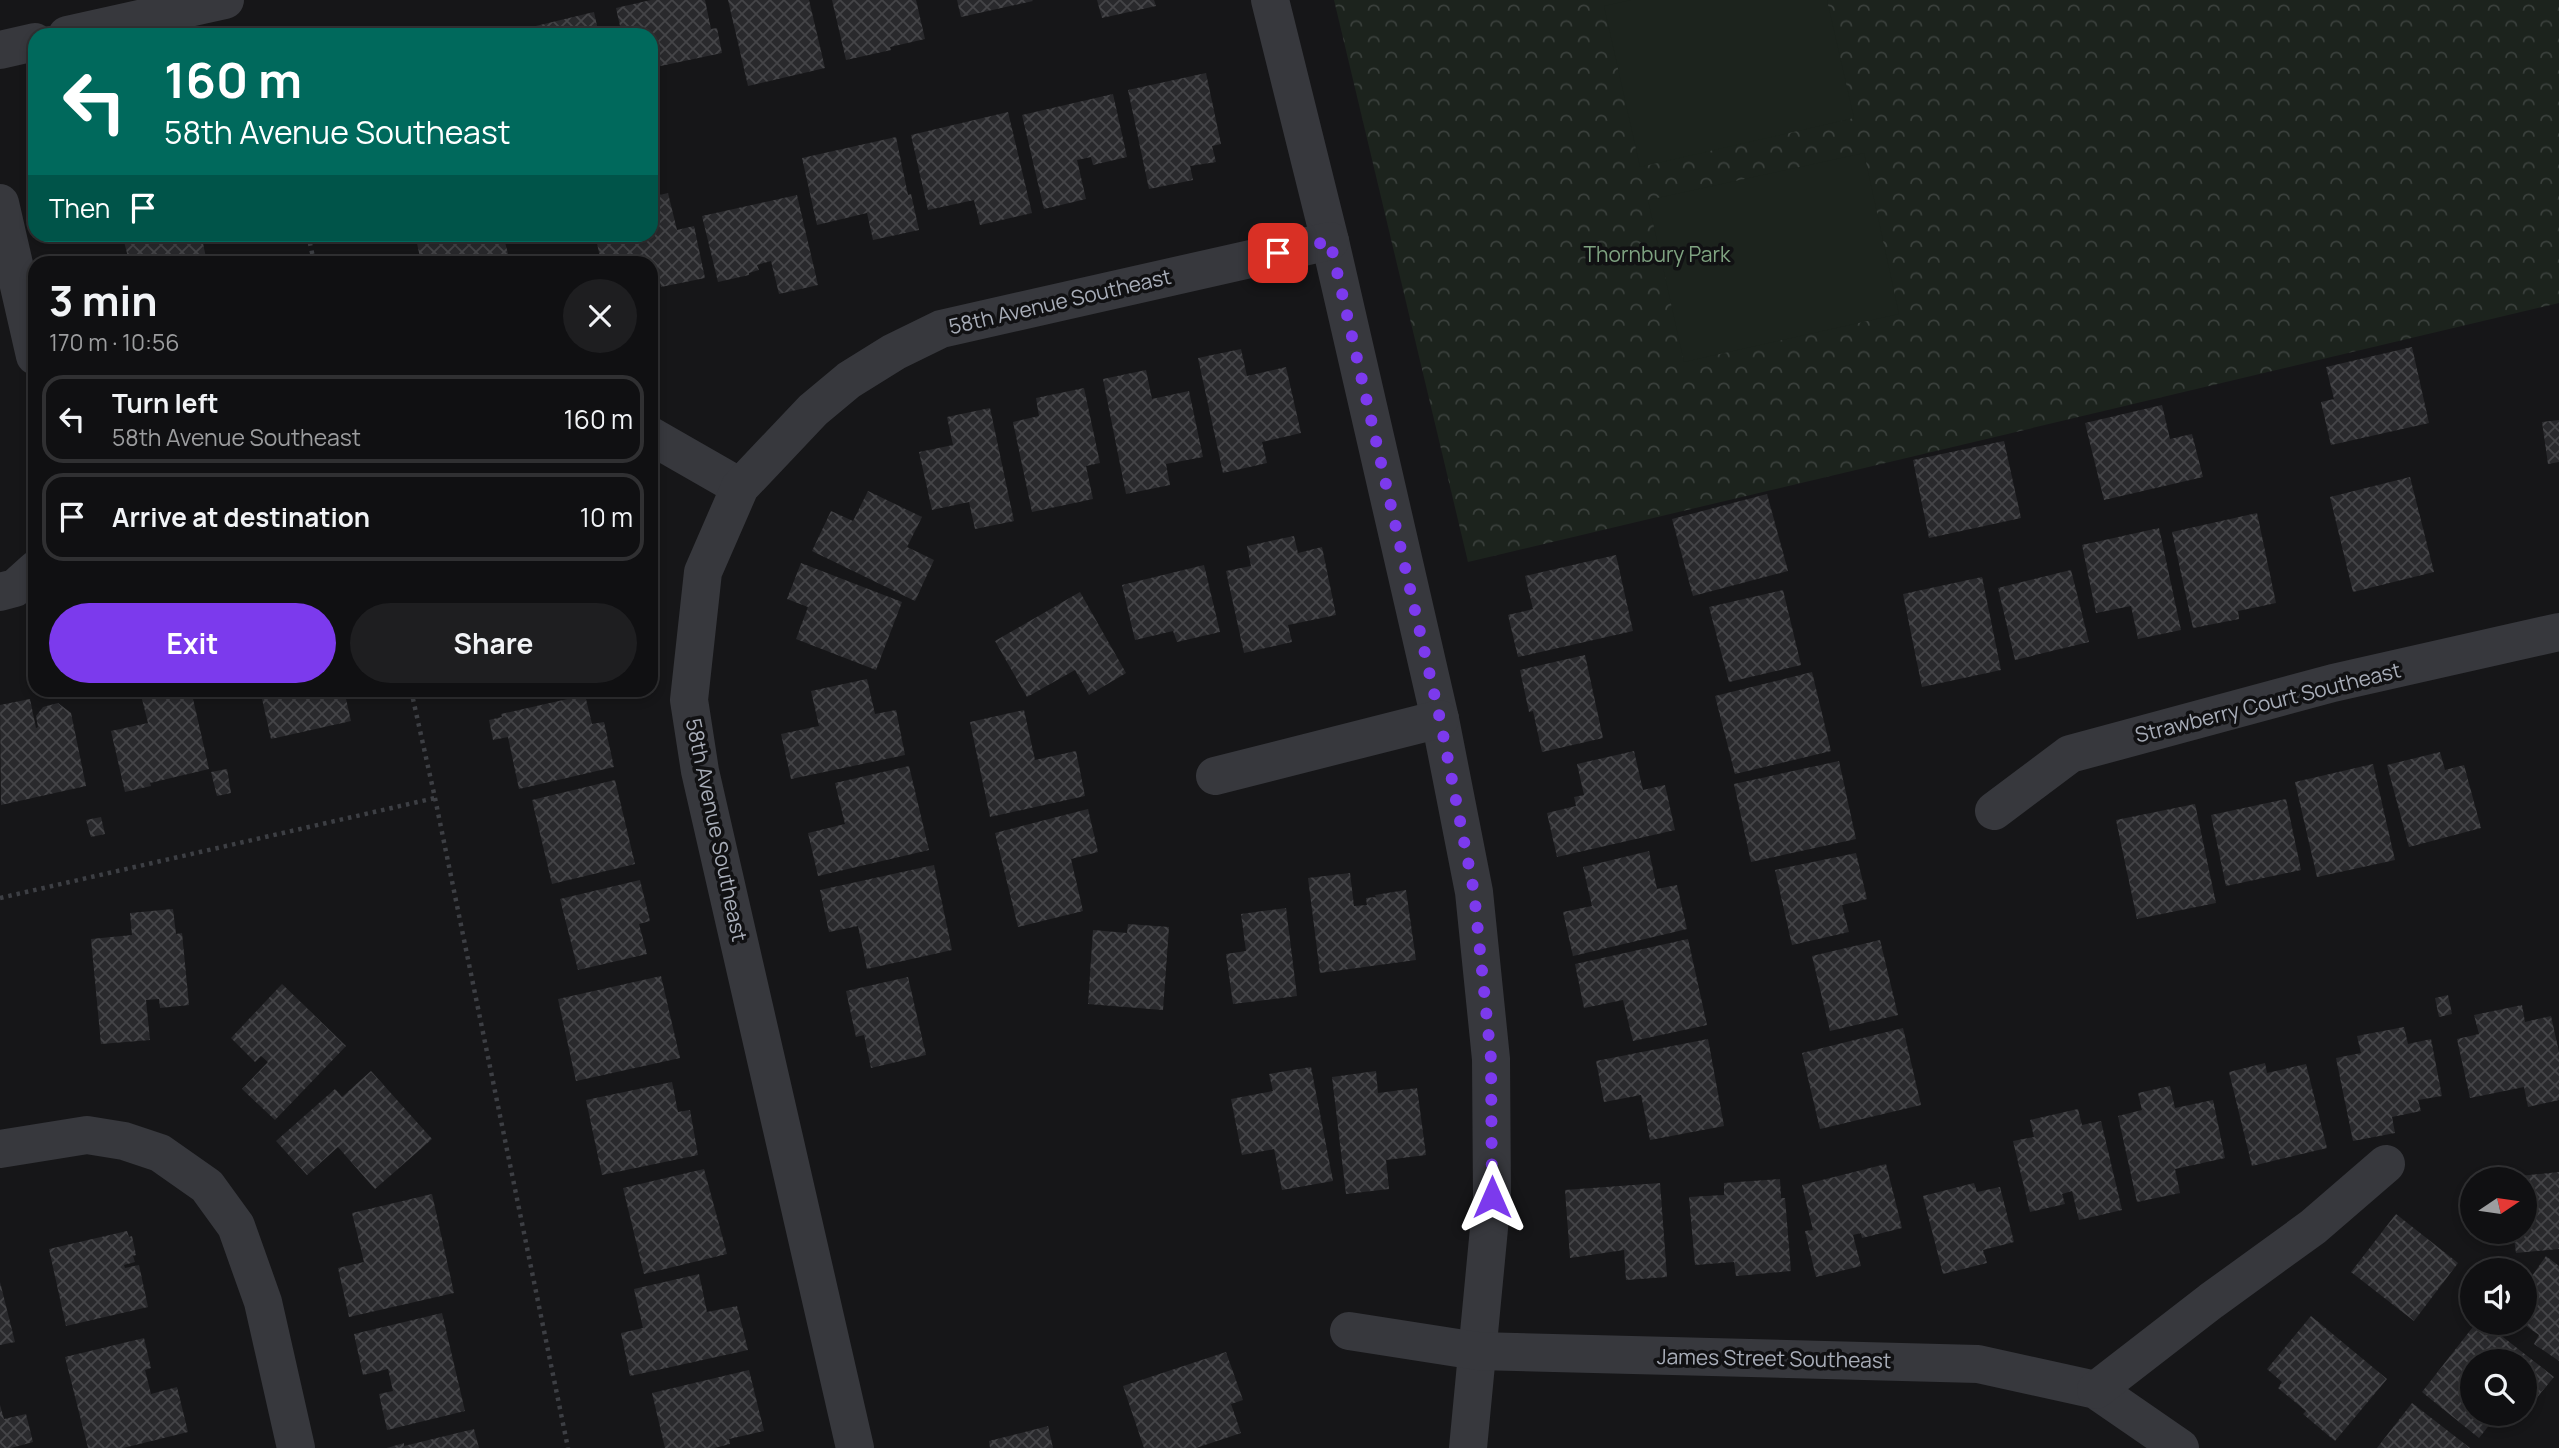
<!DOCTYPE html>
<meta charset="utf-8">
<style>
body{margin:0;font-family:Manrope,sans-serif;background:#1e1e20;color:#f1f3f6;height:100vh;display:flex;flex-direction:column;font-size:26px;white-space:nowrap}
*{box-sizing:border-box;margin:0}
p{font-size:23px;color:#9c9d9f}
.icon{flex:none;width:38px;height:38px;fill:none;stroke:currentColor;stroke-width:2;stroke-linecap:round;stroke-linejoin:round}
.map{position:relative;flex:1;overflow:hidden}
.details{position:absolute;left:28px;top:256px;width:630px;height:441px;display:flex;flex-direction:column;background:#101012;border-radius:21px;box-shadow:0 4px 10px #0003,0 0 0 2px #303032}
.details>*{flex:none}
.hud{position:absolute;left:28px;top:28px;width:630px;height:214px;border-radius:21px;box-shadow:0 4px 10px #0003,0 0 0 2px #303032;background:#00695c;color:#fff;overflow:hidden}
.needle{width:46px;rotate:77deg}
.controls{position:absolute;left:2460px;top:1167px;display:grid;gap:14px}
.controls a{display:grid;place-items:center;width:77px;height:77px;border-radius:50%;background:#101012;box-shadow:0 4px 10px #0003,0 0 0 2px #303032;font-size:35px}
.pin{position:absolute;display:grid;place-items:center;width:60px;height:60px;color:#fff;margin:-30px;border-radius:14px;box-shadow:0 4px 10px #0006}
.me{position:absolute;width:77px;margin:-38px;rotate:0deg;stroke-linejoin:round;filter:drop-shadow(0 0 5px #0008)}
.turn{display:flex;align-items:center;gap:24px;height:147px;padding:0 21px;font-size:32px}
.turn .icon{width:91px;height:91px;stroke-width:2.5}
.turn b{display:block;font-size:49px;line-height:60px}
.then{display:flex;align-items:center;height:66px;padding:0 21px;background:#0003;gap:14px;font-size:26px}
.round{display:grid;place-items:center;flex:none;width:74px;height:74px;border-radius:37px;background:#1e1e20}
.headline{display:flex;align-items:center;justify-content:space-between;height:119px;padding:0 21px}
h1{font-size:42px;font-weight:700;line-height:52px}
.cta{display:flex;gap:14px;margin-top:auto;padding:14px 21px}
.cta a{flex:1;height:80px;border-radius:42px;background:#7c3aed;color:#fff;font-size:28px;font-weight:700;line-height:80px;text-align:center}
.cta a+a{background:#1e1e20;color:#f1f3f6}
ul{padding:0;list-style:none}
li{display:flex;align-items:center;gap:21px;height:88px;margin:0 14px 10px;padding:0 7px;border:4px solid #303032;border-radius:21px}
li div{flex:1}
li b{display:block;font-size:26px}
li em{font-style:normal}
.map>svg:first-child{display:block}
</style>
<div class="map">
<svg width="2559" height="1448" viewBox="0 0 2559 1448">
<defs>
<pattern id="forest-crowns" width="20" height="18" patternUnits="userSpaceOnUse" patternTransform="scale(1.75)"><rect width="20" height="18" fill="#1c231d"/><path d="M2 6a3 3 0 1 1 6 0M12 15a3 3 0 1 1 6 0" fill="none" stroke="#3a403c"/></pattern>
<pattern id="building-cross-hatch" width="8" height="8" patternUnits="userSpaceOnUse" patternTransform="scale(1.75)"><rect width="8" height="8" fill="#29292c"/><path d="M0 0l8 8M0 8l8-8" fill="none" stroke="#454548"/></pattern>
</defs>
<rect width="100%" height="100%" fill="#161618"/>
<path fill="url(#forest-crowns)" d="M1334 0H2559V303L1468 562Z"/>
<g fill="#1c231d">
<path d="M1631 0H1827L1854 118 1640 167 1604 6Z"/>
<path d="M1864 153 1899 314 1684 362 1648 200Z"/>
</g>
<g fill="url(#building-cross-hatch)">
<path d="M651 0H705L711 29 717 28 722 53 651 68V35H622L616 8Z"/>
<path d="M728 0H809L825 68 748 86Z"/>
<path d="M832 0H916L925 39 890 47 891 50 846 60Z"/>
<path d="M957 0H1032L1033 1 961 17Z"/>
<path d="M1097 0H1154L1156 6 1102 18Z"/>
<path d="M594 12 599 35H516L515 31Z"/>
<path d="M1206 73 1221 144 1212 146 1216 162 1190 166 1193 180 1149 189 1128 90Z"/>
<path d="M1113 94 1127 157 1093 165 1091 157 1077 160 1086 199 1044 209 1022 115Z"/>
<path d="M1008 112 1032 213 980 225 974 200 928 210 911 135Z"/>
<path d="M896 137 908 195 911 194 919 230 873 240 867 213 817 225 802 158Z"/>
<path d="M668 193 677 230 694 226 705 278 661 287 659 277 651 279V262H601L595 234H651V197Z"/>
<path d="M797 195 818 285 779 294 771 261 757 265 759 270 749 273V275L718 282 702 216Z"/>
<path d="M122 234H201L207 262H121L120 259 128 257Z"/>
<path d="M415 234H503L510 262H421Z"/>
<path d="M2412 347 2429 423 2331 445 2321 402 2334 399 2326 367Z"/>
<path d="M1241 349 1247 376 1286 367 1301 433 1262 442 1267 463 1223 473 1198 358Z"/>
<path d="M1146 370 1152 399 1189 391 1203 457 1166 464 1170 485 1126 494 1103 379Z"/>
<path d="M1084 388 1100 463 1086 466 1093 499 1032 512 1013 422 1039 416 1036 398Z"/>
<path d="M2162 405 2170 439 2192 434 2203 477 2104 500 2085 423Z"/>
<path d="M990 408 1014 521 975 529 969 502 932 510 919 452 953 445 947 417Z"/>
<path d="M2559 420V462L2548 464 2542 422Z"/>
<path d="M2004 441 2021 518 1929 538 1913 460Z"/>
<path d="M2410 477 2434 572 2353 592 2330 497Z"/>
<path d="M868 491 922 517 907 547 934 560 915 601 812 551 831 511 853 521Z"/>
<path d="M1767 494 1788 571 1693 596 1672 519Z"/>
<path d="M2257 513 2276 603 2238 611 2239 619 2193 628 2172 532Z"/>
<path d="M2159 528 2181 630 2138 639 2131 606 2096 613 2082 545Z"/>
<path d="M1294 536 1298 553 1322 547 1336 615 1288 625 1292 642 1244 653 1226 571 1251 566 1247 546Z"/>
<path d="M1616 555 1633 631 1518 657 1508 615 1533 609 1525 576Z"/>
<path d="M801 563 902 602 876 670 796 639 808 607 787 599Z"/>
<path d="M1204 565 1220 632 1177 642 1173 631 1135 640 1122 585Z"/>
<path d="M2071 570 2089 642 2015 660 1998 588Z"/>
<path d="M1982 577 2001 670 1922 687 1903 594Z"/>
<path d="M1783 590 1801 665 1729 682 1709 607Z"/>
<path d="M1080 592 1126 673 1089 695 1075 670 1027 697 995 641Z"/>
<path d="M1585 655 1603 738 1542 752 1533 711 1529 712 1520 670Z"/>
<path d="M1812 672 1831 751 1735 774 1715 696Z"/>
<path d="M867 679 875 714 896 710 905 755 791 779 781 734 819 726 811 691Z"/>
<path d="M165 690H191L209 769 150 783 151 786 125 792 111 731 148 723 141 695Z"/>
<path d="M260 690H344L351 721 271 739Z"/>
<path d="M585 695 592 724 604 722 614 767 519 789 508 737 493 740 489 720 502 717 501 714Z"/>
<path d="M30 699 36 728 38 727 36 716 43 707 58 703 71 713 86 786 1 805 0 705Z"/>
<path d="M1024 710 1035 760 1076 751 1085 796 990 817 970 722Z"/>
<path d="M1634 751 1643 790 1665 785 1675 830 1557 857 1547 813 1576 806 1574 797 1584 795 1577 764Z"/>
<path d="M2440 752 2445 770 2464 765 2481 828 2409 847 2387 765Z"/>
<path d="M1839 761 1856 839 1751 862 1734 784Z"/>
<path d="M2373 764 2395 860 2317 877 2295 782Z"/>
<path d="M909 766 929 850 818 876 808 833 845 824 835 783Z"/>
<path d="M227 769 231 793 217 796 211 772Z"/>
<path d="M615 780 635 864 552 884 532 800Z"/>
<path d="M2286 799 2301 870 2226 886 2211 815Z"/>
<path d="M2195 804 2216 903 2137 919 2116 820Z"/>
<path d="M1088 809 1098 852 1071 859 1083 911 1018 927 995 833Z"/>
<path d="M101 817 105 834 91 837 86 820Z"/>
<path d="M1649 851 1657 889 1677 885 1687 929 1573 956 1563 912 1592 906 1583 867Z"/>
<path d="M1856 853 1867 899 1842 905 1849 932 1792 945 1775 870Z"/>
<path d="M934 865 952 950 867 969 858 926 829 932 820 890Z"/>
<path d="M1350 873 1354 906 1367 905 1366 898 1376 897 1375 895 1406 890 1416 960 1320 973 1308 878Z"/>
<path d="M640 880 650 921 639 924 647 954 578 970 560 899Z"/>
<path d="M1286 908 1297 996 1233 1004 1226 954 1246 951 1241 914Z"/>
<path d="M173 909 176 934 182 933 189 1005 160 1008 159 999 146 1000 150 1040 101 1044 91 939 132 935 130 913Z"/>
<path d="M1128 924 1169 927 1163 1010 1088 1004 1093 930 1127 933Z"/>
<path d="M1688 939 1707 1025 1633 1041 1623 1000 1584 1008 1575 964Z"/>
<path d="M1880 940 1898 1015 1830 1031 1812 956Z"/>
<path d="M661 976 680 1058 576 1081 558 999Z"/>
<path d="M908 977 926 1055 871 1068 864 1035 856 1037 846 991Z"/>
<path d="M282 984 346 1046 275 1120 242 1089 268 1062 261 1056 255 1062 231 1038Z"/>
<path d="M2448 995 2452 1014 2439 1017 2435 998Z"/>
<path d="M2522 1005 2525 1022 2551 1016 2559 1052V1100L2528 1107 2524 1087 2470 1098 2457 1039 2479 1034 2474 1015Z"/>
<path d="M2404 1027 2408 1044 2431 1039 2442 1096 2418 1100 2421 1111 2392 1117 2395 1133 2353 1141 2336 1058 2361 1053 2357 1036Z"/>
<path d="M1903 1028 1921 1105 1820 1129 1802 1053Z"/>
<path d="M1708 1039 1724 1126 1650 1140 1641 1095 1604 1102 1596 1061Z"/>
<path d="M2265 1063 2267 1073 2306 1064 2327 1148 2252 1166 2229 1072Z"/>
<path d="M1311 1067 1333 1181 1282 1190 1274 1149 1242 1155 1231 1099 1273 1091 1269 1074Z"/>
<path d="M371 1071 432 1139 375 1189 338 1147 307 1175 276 1141 335 1089 342 1097Z"/>
<path d="M1376 1071 1378 1093 1417 1088 1426 1155 1386 1160 1389 1189 1346 1194 1332 1077Z"/>
<path d="M672 1082 678 1112 690 1110 698 1155 602 1175 586 1100Z"/>
<path d="M2170 1086 2175 1108 2213 1100 2225 1158 2175 1169 2180 1193 2137 1202 2118 1116 2142 1110 2138 1093Z"/>
<path d="M2078 1109 2082 1125 2101 1121 2122 1210 2079 1220 2072 1191 2062 1194 2065 1204 2030 1212 2013 1141 2034 1137 2030 1120Z"/>
<path d="M1886 1164 1902 1228 1862 1238 1861 1233 1853 1235 1861 1266 1816 1277 1805 1231 1813 1230 1802 1185Z"/>
<path d="M704 1169 727 1254 644 1274 623 1188Z"/>
<path d="M2559 1172V1249L2516 1253 2513 1232H2525V1180H2499V1178Z"/>
<path d="M1780 1179 1781 1198H1785L1791 1271 1736 1276 1734 1262 1695 1265 1689 1197 1724 1195V1183Z"/>
<path d="M1660 1183 1667 1277 1626 1280 1624 1250 1570 1258 1565 1190Z"/>
<path d="M1974 1183 1977 1192 2000 1187 2014 1242 1983 1250 1987 1263 1943 1274 1923 1196Z"/>
<path d="M432 1194 454 1293 349 1317 338 1268 364 1262 352 1213Z"/>
<path d="M2396 1214 2458 1263 2414 1321 2351 1272Z"/>
<path d="M127 1231 129 1237 132 1236 136 1255 133 1256 135 1262 124 1265 125 1268 139 1265 148 1307 66 1326 49 1249Z"/>
<path d="M2546 1256 2559 1266V1361L2534 1344 2539 1335 2522 1323H2525V1286Z"/>
<path d="M699 1274 707 1312 737 1306 748 1350 630 1376 621 1333 643 1328 634 1289Z"/>
<path d="M0 1282 15 1342 0 1345Z"/>
<path d="M442 1313 465 1411 387 1430 379 1394 393 1391 388 1369 363 1375 354 1334Z"/>
<path d="M2311 1316 2387 1379 2335 1441 2303 1414 2306 1411 2278 1388 2282 1382 2267 1369Z"/>
<path d="M2476 1323H2485L2554 1377 2529 1407 2525 1404V1362H2473V1414H2498L2479 1438 2422 1392Z"/>
<path d="M144 1338 151 1368 145 1370 151 1394 177 1387 188 1432 123 1448H88L65 1357Z"/>
<path d="M1226 1352 1243 1400 1231 1404 1241 1433 1196 1448H1144L1123 1386Z"/>
<path d="M749 1370 764 1431 729 1439 730 1444 714 1448H665L652 1393Z"/>
<path d="M2412 1403 2470 1448H2377Z"/>
<path d="M0 1405 4 1419 26 1414 33 1442 11 1448H0Z"/>
<path d="M1048 1426 1053 1448H990L989 1441Z"/>
<path d="M474 1429 479 1448H387L404 1443V1446Z"/>
</g>
<g fill="none" stroke-linecap="round" stroke-linejoin="round">
<g stroke="#3d3f44" stroke-width="4.5" stroke-dasharray="3.5 5" stroke-linecap="butt">
<path d="M308 234 314 262"/>
<path d="M411 690 435 798 568 1448"/>
<path d="M0 898 435 798"/>
</g>
<g stroke="#37383d" stroke-width="38">
<path d="M1270 0 1330 241 1440 719 1474 892 1491 1059 1492 1197 1468 1448"/>
<path d="M67 35 225 0"/>
<path d="M0 50 35 42"/>
<path d="M0 203 35 356"/>
<path d="M651 436 740 487"/>
<path d="M0 592 15 588 35 570"/>
<path d="M1215 776 1440 719"/>
<path d="M1994 811 2070 754 2333 683 2559 632"/>
<path d="M0 1149 87 1135 124 1141 160 1153 207 1186 236 1226 263 1302 296 1448"/>
<path d="M1349 1331 1477 1351 1978 1364 2096 1390 2180 1448"/>
<path d="M2096 1390 2211 1301 2313 1227 2386 1164"/>
<path d="M855 1448 700 771 689 700 703 572 740 487 813 410 849 380 894 352 941 329 1330 241"/>
</g>
</g>
<g fill="none" stroke-linecap="round" stroke-linejoin="round">
<path stroke="#7c3aed" stroke-width="12" stroke-dasharray="0 21.6" d="M1278 253 1330 241 1440 719 1474 892 1491 1059 1492 1197"/>
</g>
<g text-anchor="middle" stroke-width="7" stroke-linejoin="round" paint-order="stroke">
<g font-size="21" fill="#7fa381" stroke="#111113">
<text x="1657" y="262">Thornbury Park</text>
</g>
<g font-size="21" fill="#a8adb8" stroke="#111113">
<text transform="translate(1060 302) rotate(-13)" y="7">58th Avenue Southeast</text>
<text transform="translate(2268 703) rotate(-14)" y="7">Strawberry Court Southeast</text>
<text transform="translate(716 830) rotate(78)" y="7">58th Avenue Southeast</text>
<text transform="translate(1774 1359) rotate(1)" y="7">James Street Southeast</text>
</g>
</g>
</svg>
<div class="controls">
<a><svg class="needle" viewBox="-14 -14 28 28"><path d="M0-13l5 13h-10z" fill="#e53935"/><path d="M0 13l5-13h-10z" fill="#9c9d9f"/></svg></a>
<a><svg class="icon" aria-label="sound" viewBox="0 0 24 24"><path d="M4 9h4l5-4v14l-5-4H4zM17 9q2 3 0 6"/></svg></a>
<a><svg class="icon" aria-label="search" viewBox="0 0 24 24"><circle cx="10" cy="10" r="6"/><path d="M15 15l6 6"/></svg></a>
</div>
<div class="pin" style="left:1278px;top:253px;background:#d93025"><svg class="icon" aria-label="arrive" viewBox="0 0 24 24"><path d="M6 21V4h12l-3 4 3 4H6"/></svg></div>
<svg class="me" style="left:1492px;top:1197px" viewBox="-20 -20 40 40"><path d="M0-17L14 15 0 8-14 15z" fill="#7c3aed" stroke="#fff" stroke-width="4"/></svg>
<div class="hud">
<div class="turn"><svg class="icon" aria-label="left" viewBox="0 0 24 24"><path d="M17 20v-9H6M10 6l-5 5 5 5"/></svg><div><b>160 m</b>58th Avenue Southeast</div></div>
<div class="then">Then<svg class="icon" aria-label="arrive" viewBox="0 0 24 24"><path d="M6 21V4h12l-3 4 3 4H6"/></svg></div>
</div>
<section class="details">
<div class="headline"><div><h1>3 min</h1><p>170 m · 10:56</p></div><a class="round"><svg class="icon" aria-label="close" viewBox="0 0 24 24"><path d="M6 6l12 12M18 6L6 18"/></svg></a></div>
<ul>
<li><svg class="icon" aria-label="left" viewBox="0 0 24 24"><path d="M17 20v-9H6M10 6l-5 5 5 5"/></svg><div><b>Turn left</b><p>58th Avenue Southeast</p></div><em>160 m</em></li>
<li><svg class="icon" aria-label="arrive" viewBox="0 0 24 24"><path d="M6 21V4h12l-3 4 3 4H6"/></svg><div><b>Arrive at destination</b></div><em>10 m</em></li>
</ul>
<div class="cta"><a>Exit</a><a>Share</a></div>
</section>
</div>
